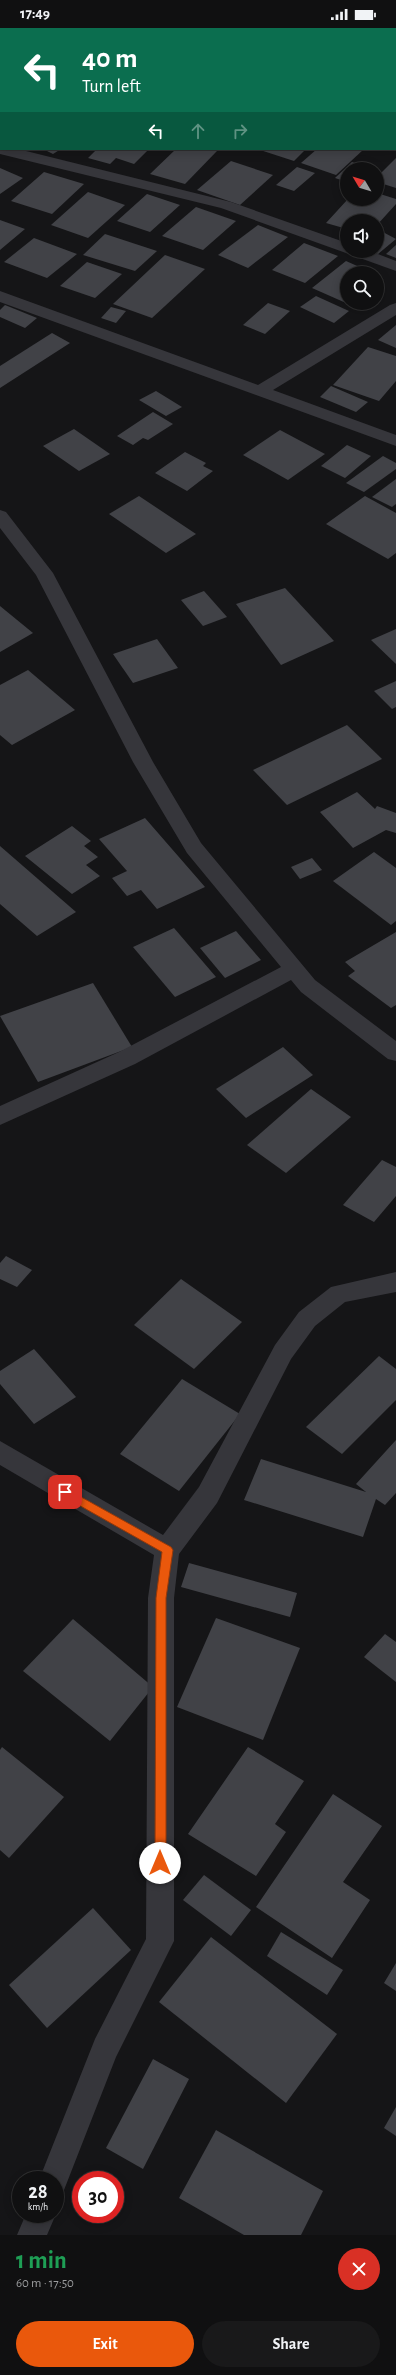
<!DOCTYPE html>
<meta charset="utf-8">
<style>
body{margin:0;font-family:"Alegreya Sans",sans-serif;background:#19191a;color:#f1f3f6;height:100vh;display:flex;flex-direction:column;font-size:15px;white-space:nowrap}
*{box-sizing:border-box;margin:0}
p{font-size:13px;color:#9c9d9f}
.icon{flex:none;width:22px;height:22px;fill:none;stroke:currentColor;stroke-width:2;stroke-linecap:round;stroke-linejoin:round}
.map{position:relative;height:2207px;overflow:hidden}
.panel{display:flex;flex-direction:column;background:#101011;flex:1}
.panel>*{flex:none}
.hud{position:absolute;left:0px;top:0px;width:396px;height:122px;box-shadow:0 2px 10px #0003,0 0 0 1px #303031;background:#0b6e4f;color:#fff;overflow:hidden}
.needle{width:26px;rotate:308deg}
.buttons{position:absolute;left:340px;top:134px;display:grid;gap:8px}
.buttons a{display:grid;place-items:center;width:44px;height:44px;border-radius:50%;background:#101011;box-shadow:0 2px 10px #0003,0 0 0 1px #303031;font-size:20px}
.speed{position:absolute;left:12px;top:2143px;display:flex;gap:8px;font-size:20px;font-weight:700;text-align:center}
.speed>*{display:grid;place-content:center;width:52px;height:52px;border-radius:50%;background:#101011;box-shadow:0 2px 10px #0003,0 0 0 1px #303031;line-height:1}
.speed small{font-size:10px;font-weight:400}
.speed .limit{border:6px solid #d22;background:#fff;color:#111}
.pin{position:absolute;display:grid;place-items:center;width:34px;height:34px;color:#fff;margin:-17px;border-radius:8px;box-shadow:0 2px 6px #0006}
.me{position:absolute;width:44px;margin:-22px;rotate:0deg;stroke-linejoin:round;filter:drop-shadow(0 0 3px #0008)}
.turn{display:flex;align-items:center;gap:14px;height:84px;padding:0 16px;font-size:18px}
.turn .icon{width:52px;height:52px;stroke-width:2.5}
.turn b{display:block;font-size:28px;line-height:34px}
.lanes{display:flex;align-items:center;height:38px;padding:0 16px;background:#0003;justify-content:center;gap:20px;direction:ltr}
.lanes .off{opacity:.35}
.round{display:grid;place-items:center;flex:none;width:42px;height:42px;border-radius:21px;background:#19191a}
.summary{display:flex;align-items:center;justify-content:space-between;height:68px;padding:0 16px}
h1{font-size:24px;font-weight:700;line-height:30px;color:#1e9e55}
.action{display:flex;gap:8px;margin-top:auto;padding:8px 16px}
.action a{flex:1;height:46px;border-radius:24px;background:#ea580c;color:#fff;font-size:16px;font-weight:700;line-height:46px;text-align:center}
.action a+a{background:#19191a;color:#f1f3f6}
.status{display:flex;justify-content:space-between;align-items:center;height:28px;padding:0 20px;background:#101011;direction:ltr}
.status svg{height:11px;fill:currentColor}
.map>svg:first-child{display:block}
</style>
<div class="status"><b>17:49</b><svg viewBox="0 0 49 12"><path d="M0 12V9h3v3zM5 12V6h3v6zM10 12V3h3v9zM15 12V0h3v12zM26 1h20v11H26zM47 4h2v5h-2z"/></svg></div>
<div class="map">
<svg width="396" height="2207" viewBox="0 0 396 2207">
<rect width="100%" height="100%" fill="#151517"/>
<g fill="#414247">
<path d="M43 121H61L53 126Z"/>
<path d="M97 121H149L134 136 116 130 110 136 88 130Z"/>
<path d="M176 121H210L217 123 185 156 150 146Z"/>
<path d="M257 121H306L294 133Z"/>
<path d="M317 121H364L336 147 301 135Z"/>
<path d="M396 130V160L377 154V149Z"/>
<path d="M231 133 273 147 240 177 197 162Z"/>
<path d="M352 134 370 141H347V154L335 150Z"/>
<path d="M297 139 315 145 294 163 276 157Z"/>
<path d="M0 140 23 150 0 166Z"/>
<path d="M44 144 84 156 52 186 11 173Z"/>
<path d="M88 164 125 177 88 210 51 197Z"/>
<path d="M377 165 396 171V176L377 197V193H347V201L326 195 348 171H377Z"/>
<path d="M147 166 180 177 150 204 117 193Z"/>
<path d="M196 179 236 193 203 222 162 208Z"/>
<path d="M0 192 25 201 0 222Z"/>
<path d="M258 197 288 209 248 240 218 227Z"/>
<path d="M381 203 396 211 378 226 371 223H377V206Z"/>
<path d="M105 206 157 223 135 243 83 227Z"/>
<path d="M34 210 77 226 47 250 4 234Z"/>
<path d="M304 215 338 228 305 255 272 242Z"/>
<path d="M396 217V230L386 226Z"/>
<path d="M165 227 205 241 152 290 113 276Z"/>
<path d="M346 233 373 245H347L346 275 312 260Z"/>
<path d="M87 234 122 246 95 270 60 258Z"/>
<path d="M316 268 349 283 334 295 300 279Z"/>
<path d="M268 275 290 283 265 306 243 297Z"/>
<path d="M5 277 37 290 25 300 0 289V282Z"/>
<path d="M111 279 126 283 116 295 101 290Z"/>
<path d="M396 297V320L378 312Z"/>
<path d="M52 305 70 315 0 360V338Z"/>
<path d="M368 319 396 328V353L379 373 333 357Z"/>
<path d="M331 358 368 374 356 384 320 369Z"/>
<path d="M156 363 182 379 166 388 139 372Z"/>
<path d="M153 384 173 396 148 412 143 410 133 417 117 408Z"/>
<path d="M74 401 110 426 79 443 43 418Z"/>
<path d="M280 402 325 426 288 452 243 427Z"/>
<path d="M347 417 371 428 345 450 321 438Z"/>
<path d="M185 424 206 435 203 438 213 443 187 463 155 445Z"/>
<path d="M383 428 396 435V441L364 464 346 455Z"/>
<path d="M396 451V476L392 479 372 469Z"/>
<path d="M139 468 196 506 166 525 109 486Z"/>
<path d="M365 468 396 485V525L388 531 326 496Z"/>
<path d="M285 560 334 613 281 637 236 576Z"/>
<path d="M204 563 227 589 203 598 181 572Z"/>
<path d="M0 578 33 605 0 624Z"/>
<path d="M396 601V636L371 612Z"/>
<path d="M157 611 178 640 133 655 113 626Z"/>
<path d="M28 642 75 682 12 717 0 707V657Z"/>
<path d="M396 653V679L392 681 374 663Z"/>
<path d="M347 697 382 731 287 777 253 742Z"/>
<path d="M357 764 375 781 377 778 396 785V805L386 802 353 820 320 784Z"/>
<path d="M145 790 205 859 157 881 141 862 127 868 112 850 127 843 99 811Z"/>
<path d="M72 798 91 813 84 818 98 829 86 837 100 848 72 866 25 828Z"/>
<path d="M0 818 76 884 37 908 0 876Z"/>
<path d="M374 824 396 840V893L391 897 333 853Z"/>
<path d="M312 830 322 842 300 851 291 839Z"/>
<path d="M174 900 216 949 175 969 133 919Z"/>
<path d="M236 903 261 932 225 950 200 920Z"/>
<path d="M396 904V977L391 980 348 948 355 943 345 934Z"/>
<path d="M93 955 132 1019 38 1054 0 988Z"/>
<path d="M283 1019 313 1047 246 1090 216 1061Z"/>
<path d="M311 1061 351 1089 286 1145 247 1117Z"/>
<path d="M382 1132 396 1139V1168L374 1194 343 1177Z"/>
<path d="M6 1228 32 1242 17 1259 0 1251V1235Z"/>
<path d="M181 1251 242 1294 194 1341 134 1297Z"/>
<path d="M34 1321 76 1369 34 1396 0 1356V1343Z"/>
<path d="M379 1328 396 1341V1372L342 1426 306 1399Z"/>
<path d="M182 1351 240 1386 179 1463 120 1426Z"/>
<path d="M396 1412V1465L385 1477 376 1471 363 1509 244 1472 261 1431 366 1464 356 1456Z"/>
<path d="M189 1535 297 1565 290 1589 181 1559Z"/>
<path d="M216 1590 300 1620 263 1712 177 1679Z"/>
<path d="M73 1591 153 1659 110 1713 23 1643Z"/>
<path d="M385 1606 396 1614V1654L364 1629Z"/>
<path d="M2 1719 64 1769 9 1830 0 1822V1722Z"/>
<path d="M248 1719 304 1753 275 1796 286 1804 256 1848 188 1806Z"/>
<path d="M333 1766 382 1798 343 1854 370 1872 332 1930 256 1879Z"/>
<path d="M204 1847 251 1882 231 1908 183 1872Z"/>
<path d="M93 1880 131 1922 47 2000 9 1957Z"/>
<path d="M281 1904 343 1942 327 1967 267 1928Z"/>
<path d="M211 1909 337 2006 286 2075 159 1974Z"/>
<path d="M396 1935V1963L384 1955Z"/>
<path d="M153 2031 189 2051 143 2141 106 2120Z"/>
<path d="M396 2079V2108L384 2100Z"/>
<path d="M216 2102 323 2163 301 2207H244L179 2170Z"/>
</g>
<g fill="none" stroke-linecap="round" stroke-linejoin="round">
<g fill="#36363b" fill-rule="evenodd">
<path d="M379 0H396L395 4V1Z"/>
<rect x="0" y="9" width="1" height="8"/>
<path d="M395 112H396V122L393 121H395Z"/>
<path d="M0 116 1 121H18L231 174 347 215V223H370L396 233V243L221 180 0 126Z"/>
<path d="M0 263 258 357 390 277 396 275V287L273 362 396 407V418L0 274Z"/>
<path d="M0 482 6 484 53 545 153 734 201 815 315 952 396 1013V1033L388 1031 301 964 291 952 135 1036 0 1097V1078L119 1024 281 939 187 825 133 734 36 547 0 500Z"/>
<path d="M396 1244V1264L345 1274 315 1298 291 1331 217 1475 179 1526 174 1570V1913L116 2029 64 2162 55 2166V2152H39L95 2011 146 1911 148 1570 154 1527 0 1437V1413L163 1507 199 1459 275 1317 299 1284 331 1259Z"/>
<path d="M55 2184 56 2186 47 2207H17L26 2186H55Z"/>
</g>
</g>
<path fill="#ea580c" stroke="#983908" d="M65 1460 171 1519 173 1522 166 1570V1835L160 1841 155 1835 156 1570 162 1524 61 1467V1461Z"/>
</svg>
<div class="buttons">
<a><svg class="needle" viewBox="-14 -14 28 28"><path d="M0-13l5 13h-10z" fill="#e53935"/><path d="M0 13l5-13h-10z" fill="#9c9d9f"/></svg></a>
<a><svg class="icon" aria-label="sound" viewBox="0 0 24 24"><path d="M4 9h4l5-4v14l-5-4H4zM17 9q2 3 0 6"/></svg></a>
<a><svg class="icon" aria-label="search" viewBox="0 0 24 24"><circle cx="10" cy="10" r="6"/><path d="M15 15l6 6"/></svg></a>
</div>
<div class="speed"><div>28<small>km/h</small></div><div class="limit">30</div></div>
<div class="pin" style="left:65px;top:1464px;background:#d93025"><svg class="icon" aria-label="arrive" viewBox="0 0 24 24"><path d="M6 21V4h12l-3 4 3 4H6"/></svg></div>
<svg class="me" style="left:160px;top:1835px" viewBox="-20 -20 40 40"><circle r="19" fill="#fff"/><path d="M0-13L10 11 0 6-10 11z" fill="#ea580c"/></svg>
<div class="hud">
<div class="turn"><svg class="icon" aria-label="left" viewBox="0 0 24 24"><path d="M17 20v-9H6M10 6l-5 5 5 5"/></svg><div><b>40 m</b>Turn left</div></div>
<div class="lanes"><svg class="icon" aria-label="left" viewBox="0 0 24 24"><path d="M17 20v-9H6M10 6l-5 5 5 5"/></svg><svg class="icon off" aria-label="ahead" viewBox="0 0 24 24"><path d="M12 20V5M6 11l6-6 6 6"/></svg><svg class="icon off" aria-label="right" viewBox="0 0 24 24"><path d="M7 20v-9h11M14 6l5 5-5 5"/></svg></div>
</div>
</div>
<section class="panel">
<div class="summary"><div><h1>1 min</h1><p>60 m · 17:50</p></div><a class="round" style="background:#d93025;color:#fff"><svg class="icon" aria-label="close" viewBox="0 0 24 24"><path d="M6 6l12 12M18 6L6 18"/></svg></a></div>
<div class="action"><a>Exit</a><a>Share</a></div>
</section>
